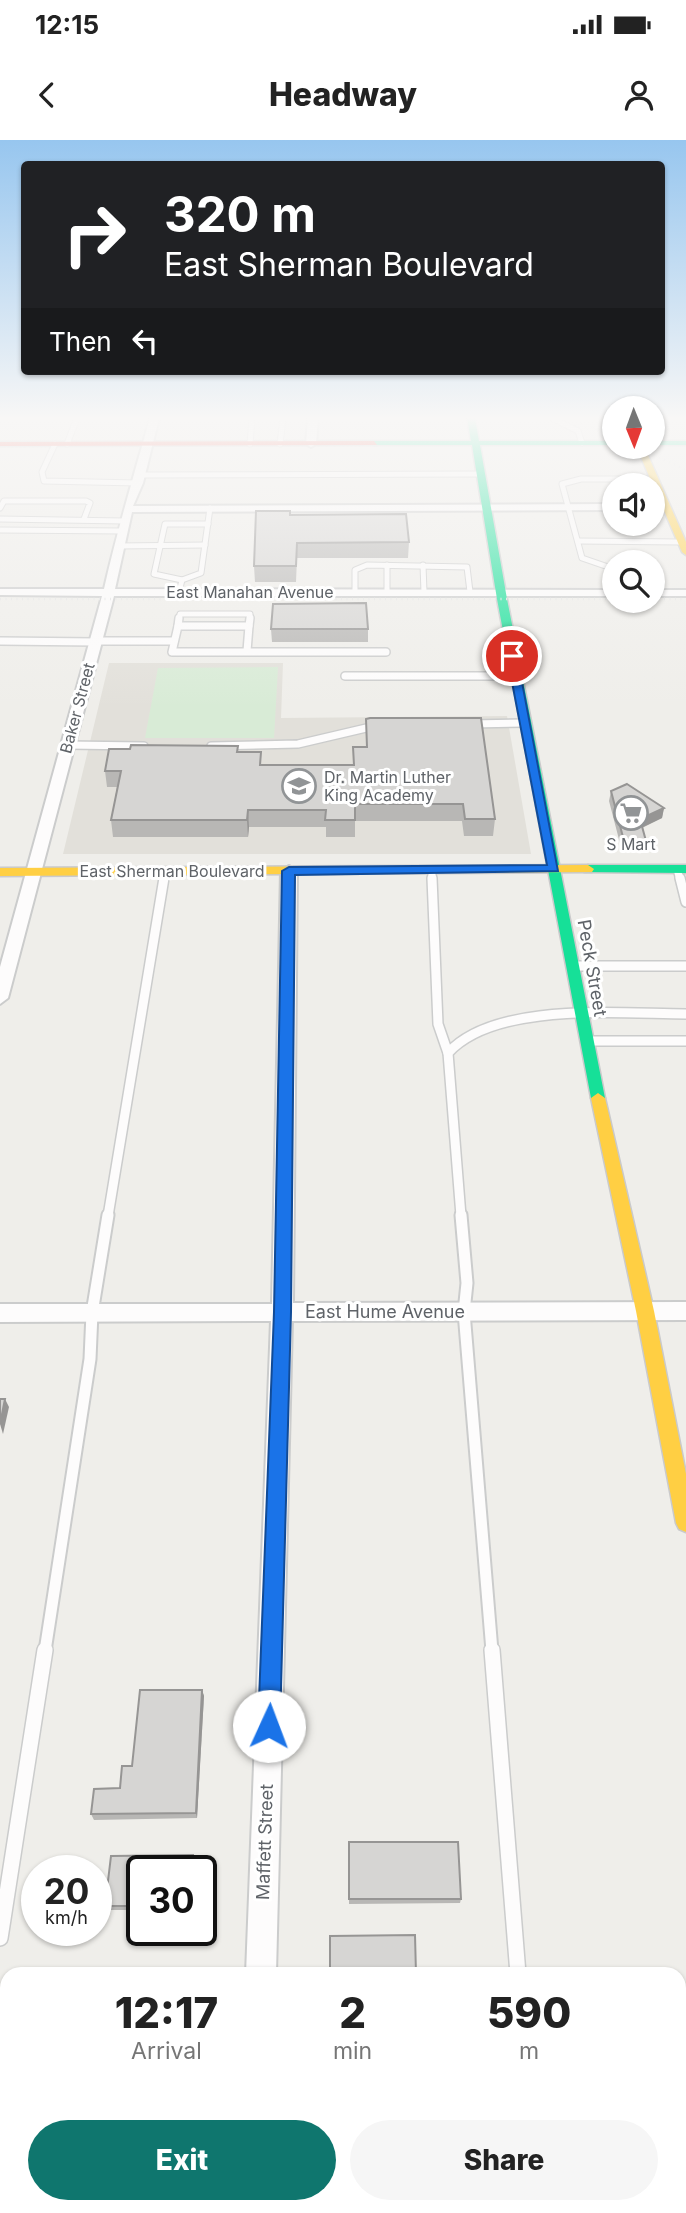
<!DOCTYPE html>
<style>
body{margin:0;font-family:Inter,sans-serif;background:#f6f6f6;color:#222;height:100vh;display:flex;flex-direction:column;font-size:26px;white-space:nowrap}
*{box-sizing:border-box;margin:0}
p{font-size:23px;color:#767676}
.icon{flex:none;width:38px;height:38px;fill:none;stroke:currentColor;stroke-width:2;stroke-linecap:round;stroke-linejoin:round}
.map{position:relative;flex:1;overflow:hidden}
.panel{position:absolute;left:0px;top:1827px;width:686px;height:247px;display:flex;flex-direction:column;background:#fff;border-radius:21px 21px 0 0;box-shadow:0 2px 5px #0004}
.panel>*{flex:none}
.guide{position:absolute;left:21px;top:21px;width:644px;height:214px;border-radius:7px;box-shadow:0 2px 5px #0004;background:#202124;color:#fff;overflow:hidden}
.needle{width:46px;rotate:179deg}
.tools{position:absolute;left:602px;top:256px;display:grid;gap:14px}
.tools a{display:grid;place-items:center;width:63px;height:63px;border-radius:50%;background:#fff;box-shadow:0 2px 5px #0004;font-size:35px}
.speed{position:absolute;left:21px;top:1715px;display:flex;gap:14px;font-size:35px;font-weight:700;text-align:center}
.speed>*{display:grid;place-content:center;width:91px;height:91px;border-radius:50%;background:#fff;box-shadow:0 2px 5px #0004;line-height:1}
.speed small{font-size:18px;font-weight:400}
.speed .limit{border:4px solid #111;border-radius:10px;background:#fff;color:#111}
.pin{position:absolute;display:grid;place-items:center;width:60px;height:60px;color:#fff;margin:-30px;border:4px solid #fff;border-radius:50%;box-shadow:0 2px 7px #0007}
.me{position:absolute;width:77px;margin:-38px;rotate:2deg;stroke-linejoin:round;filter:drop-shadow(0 0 5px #0008)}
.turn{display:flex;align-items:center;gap:24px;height:147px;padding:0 28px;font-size:32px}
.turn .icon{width:91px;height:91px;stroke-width:2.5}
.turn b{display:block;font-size:49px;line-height:60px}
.then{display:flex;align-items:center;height:66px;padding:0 28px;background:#0003;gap:14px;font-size:26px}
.eta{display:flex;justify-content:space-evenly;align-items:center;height:119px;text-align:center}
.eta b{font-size:42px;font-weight:800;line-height:49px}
.action{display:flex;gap:14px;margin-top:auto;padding:14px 28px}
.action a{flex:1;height:80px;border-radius:42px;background:#0f766e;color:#fff;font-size:28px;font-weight:800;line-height:80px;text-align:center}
.action a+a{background:#f6f6f6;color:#222}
.status{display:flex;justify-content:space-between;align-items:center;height:49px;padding:0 35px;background:#fff;direction:ltr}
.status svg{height:19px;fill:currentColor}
header{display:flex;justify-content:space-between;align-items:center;height:91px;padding:0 28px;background:#fff;font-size:32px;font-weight:800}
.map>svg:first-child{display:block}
</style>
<div class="status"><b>12:15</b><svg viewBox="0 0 49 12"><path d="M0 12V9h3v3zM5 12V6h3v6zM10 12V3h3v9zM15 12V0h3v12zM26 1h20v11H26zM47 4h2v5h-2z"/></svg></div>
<header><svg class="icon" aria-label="back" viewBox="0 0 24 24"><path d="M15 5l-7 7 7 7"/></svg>Headway<svg class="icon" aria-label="person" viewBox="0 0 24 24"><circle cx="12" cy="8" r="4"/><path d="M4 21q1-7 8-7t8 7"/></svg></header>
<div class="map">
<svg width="686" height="2073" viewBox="0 0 686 2073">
<rect width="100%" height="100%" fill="#efeeea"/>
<path fill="#e2e0da" d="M109 523H283L281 578 507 576 531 714H63Z"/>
<path fill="#d8ebd6" d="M278 527 274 598H145L158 528Z"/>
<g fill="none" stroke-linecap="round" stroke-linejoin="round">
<g stroke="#cbcccc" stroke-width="7">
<g id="lane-far4">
<path d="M552 278 578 291 582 303"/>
<path d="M55 304 42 332 44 341 138 343"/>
<path d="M67 304 77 278"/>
<path d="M250 304 252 278"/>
<path d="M280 304 283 278"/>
<path d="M140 335 480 334"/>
<path d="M0 368 4 361H86L90 363 84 379"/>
<path d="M0 379 124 381"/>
<path d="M0 390 122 391"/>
<path d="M578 401 681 402"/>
<path d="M118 406 205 405"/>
<path d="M387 425V452"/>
<path d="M423 425 424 452"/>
<path d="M614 429 582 418 562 344 581 339H655"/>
<path d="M182 440 154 434 165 384H208"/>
<path d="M179 452 182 440 201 433 210 368"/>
<path d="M355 452V430L367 425 467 427 470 452"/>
<path d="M179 480 180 474H250V480"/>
</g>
</g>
<g stroke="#cbcccc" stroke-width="10">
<g id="lane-far3">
<path d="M178 486 179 478"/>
<path d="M249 486 250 478"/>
<path d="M0 501 96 502"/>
<path d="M96 501H174"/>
<path d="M247 511 249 486H178L172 512H386"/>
<path d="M345 536H516"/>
<path d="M471 584 525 583"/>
<path d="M67 605 144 606"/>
<path d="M211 606 298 604 379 585"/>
<path d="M677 729 680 740"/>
<path d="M432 730V740"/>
<path d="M164 740 165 731"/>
</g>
</g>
<g stroke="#cbcccc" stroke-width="12">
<g id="lane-far2">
<path d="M432 738 438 884 448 913"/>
<path d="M680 738 686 762"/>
<path d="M575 826H686"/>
<path d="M589 901H686"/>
<path d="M108 1076 164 738"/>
<path d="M461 1076 448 913C495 861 621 874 686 874"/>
</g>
</g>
<g stroke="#cbcccc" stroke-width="15">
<g id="lane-far1">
<path d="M461 1075 467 1143 464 1172 492 1511"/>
<path d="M45 1511 90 1219 92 1173 108 1075"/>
</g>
</g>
<g stroke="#cbcccc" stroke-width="18">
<g id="lane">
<path d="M492 1510 518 1834"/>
<path d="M0 1798 45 1510"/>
<path d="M538 2067V2073"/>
</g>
</g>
<g stroke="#cbcccc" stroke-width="4">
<g id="street">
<path d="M150 278H159L143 343 133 366 614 364V370L132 372 115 449 614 450V456H114L8 858 0 864V827L102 456 0 455V449H104C117 391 134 335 150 278Z"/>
<path d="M308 278H318L316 304 311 307 306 304Z"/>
<rect x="653" y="450" width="33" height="6"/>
<path d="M289 726 297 731 293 1163 686 1162V1180L292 1181 276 1834H246L271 1181 0 1182V1164H272L281 731Z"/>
<path d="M238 2067H270V2073H236Z"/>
</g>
</g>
<g stroke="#cacacb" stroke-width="3">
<g id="fast">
<path d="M467 278H475L479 301H614V305H480L507 459 605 958 598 963 591 958 497 459 472 305H374L370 303 374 301H471Z"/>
<rect x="653" y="301" width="33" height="4"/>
<path d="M588 725H686V733L584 732 582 729Z"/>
</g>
</g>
<g stroke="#cacacb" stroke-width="3">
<g id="slow">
<path d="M636 306H644L686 402V415L682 412Z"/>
<path d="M588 725 594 729 592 732 0 736V728Z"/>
<path d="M598 953 605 958 654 1171 686 1334V1392L679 1389 676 1383 636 1171 591 958Z"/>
</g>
</g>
<g stroke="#cacacb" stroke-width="3">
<path id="jam" d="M374 301 377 305 0 306V302Z"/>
</g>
<use href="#lane-far4" stroke="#fdfcfc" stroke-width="5"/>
<use href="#lane-far3" stroke="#fdfcfc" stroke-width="7"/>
<use href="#lane-far2" stroke="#fdfcfc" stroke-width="9"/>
<use href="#lane-far1" stroke="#fdfcfc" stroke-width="11"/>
<use href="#lane" stroke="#fdfcfc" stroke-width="15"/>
<use href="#street" fill="#fdfcfc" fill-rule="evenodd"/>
<use href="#fast" fill="#16e098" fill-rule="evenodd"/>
<use href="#slow" fill="#ffcf43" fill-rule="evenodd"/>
<use href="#jam" fill="#f24e42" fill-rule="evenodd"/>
<g stroke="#e4e4e4" stroke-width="2.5" stroke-dasharray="1 4.5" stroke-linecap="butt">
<path d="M571 278 614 298"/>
<path d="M634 306 686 330"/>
<path d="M0 459H614"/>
<path d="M653 459H686"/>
</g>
</g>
<g fill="#b8b7b5">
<path d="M290 375 409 402 408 418H297L296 442H255L254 426Z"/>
<path d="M271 489H368V502H272Z"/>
<path d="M366 579 495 679 493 696H464L462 681H355V697H326V687H249L248 697H113L111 680 117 647H107L105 631 238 606V612L261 625H353L366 607Z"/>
<path d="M611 651 664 668 662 678 642 688 646 701 643 711H622L609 661Z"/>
<path d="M202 1550 204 1556 197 1678 94 1680 91 1674 120 1648 132 1626Z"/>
<path d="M349 1702 461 1759 460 1763 349 1764Z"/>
<path d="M193 1715 194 1720V1731H142V1770H108L105 1766 111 1716Z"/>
</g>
<g fill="#969594">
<path d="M664 668 662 678 637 690 640 679Z"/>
<path d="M248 670 249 687 248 697 247 680Z"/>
<path d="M5 1259 9 1267 3 1294 0 1284Z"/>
<path d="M202 1550 204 1556 197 1678 196 1673Z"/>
<path d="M193 1715 194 1720V1731H192Z"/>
</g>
<g fill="#d6d5d3" stroke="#969594" stroke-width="2">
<path d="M256 371H290V375L406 374 409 402 297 403 296 426H254Z"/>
<path d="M366 463 368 489H271L273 464Z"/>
<path d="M370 578H481L495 679H465L463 664H355V680H325L326 670H248L247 680H111L121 631H105L109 609H130L131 605 238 606 237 612H261L260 625H354L353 607H367L366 579Z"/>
<path d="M627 644 664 668 640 679 646 701H624L611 651Z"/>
<path d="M0 1259H5L0 1284Z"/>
<path d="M140 1550H202L196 1673 91 1674 94 1649 120 1648 122 1626H132Z"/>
<path d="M349 1702H458L461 1759H349Z"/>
<path d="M193 1715 192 1731H142V1766H105L111 1716Z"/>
<path d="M415 1795 416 1834H330V1796Z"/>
</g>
<linearGradient id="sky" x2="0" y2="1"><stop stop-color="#97c6ef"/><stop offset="0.49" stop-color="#f8f7f6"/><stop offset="1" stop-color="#f8f7f6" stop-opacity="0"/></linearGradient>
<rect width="686" height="568" fill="url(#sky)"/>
<path fill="#1a73e8" stroke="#114b97" stroke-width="2" d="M512 512 517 516 558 731 295 735 291 1172 280 1586 277 1594 269 1597 261 1594 258 1586 274 1172 282 731 289 727 547 725 507 516Z"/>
<defs>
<g id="school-ring" transform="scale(1.75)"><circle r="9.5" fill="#fff" stroke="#919496" stroke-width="1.5"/><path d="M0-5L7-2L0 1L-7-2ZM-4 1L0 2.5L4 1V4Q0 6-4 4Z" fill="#919496"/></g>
<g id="supermarket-ring" transform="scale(1.75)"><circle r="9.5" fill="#fff" stroke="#919496" stroke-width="1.5"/><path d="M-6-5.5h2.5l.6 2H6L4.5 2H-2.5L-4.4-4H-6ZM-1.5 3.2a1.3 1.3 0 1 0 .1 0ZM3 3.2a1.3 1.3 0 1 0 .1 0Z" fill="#919496"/></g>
</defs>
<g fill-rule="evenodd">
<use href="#school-ring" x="299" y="646"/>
<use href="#supermarket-ring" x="631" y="673"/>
</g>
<g text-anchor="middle" stroke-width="6" stroke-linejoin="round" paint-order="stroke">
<g font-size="16" fill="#5f6368" stroke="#fff">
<text x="250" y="458">East Manahan Avenue</text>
<text transform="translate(77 568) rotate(-75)" y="6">Baker Street</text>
<text x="172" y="737">East Sherman Boulevard</text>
</g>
<g font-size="16" fill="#5f6368" stroke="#fff" text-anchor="start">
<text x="324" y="643">Dr. Martin Luther<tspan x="324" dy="18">King Academy</tspan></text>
<text x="631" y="710" text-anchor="middle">S Mart</text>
</g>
<g font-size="18" fill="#5f6368" stroke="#fff">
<text transform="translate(592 828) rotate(80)" y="6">Peck Street</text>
<text x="385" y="1178">East Hume Avenue</text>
<text transform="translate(265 1702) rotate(-88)" y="6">Maffett Street</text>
</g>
</g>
</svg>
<div class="tools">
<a><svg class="needle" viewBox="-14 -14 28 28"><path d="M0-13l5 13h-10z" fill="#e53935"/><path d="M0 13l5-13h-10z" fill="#767676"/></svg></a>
<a><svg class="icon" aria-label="sound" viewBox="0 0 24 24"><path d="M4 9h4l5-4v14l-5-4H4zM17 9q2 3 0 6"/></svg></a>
<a><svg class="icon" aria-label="search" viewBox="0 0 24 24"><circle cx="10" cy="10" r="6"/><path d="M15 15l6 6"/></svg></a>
</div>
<div class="speed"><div>20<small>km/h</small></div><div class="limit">30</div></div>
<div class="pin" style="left:512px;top:516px;background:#d93025"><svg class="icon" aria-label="arrive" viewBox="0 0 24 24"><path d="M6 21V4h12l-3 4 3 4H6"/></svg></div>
<svg class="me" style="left:269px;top:1586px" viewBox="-20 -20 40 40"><circle r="19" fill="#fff"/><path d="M0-13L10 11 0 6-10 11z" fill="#1a73e8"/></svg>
<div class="guide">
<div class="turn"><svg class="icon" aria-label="right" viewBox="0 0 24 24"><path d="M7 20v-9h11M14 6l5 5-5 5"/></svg><div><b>320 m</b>East Sherman Boulevard</div></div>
<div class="then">Then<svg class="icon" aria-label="left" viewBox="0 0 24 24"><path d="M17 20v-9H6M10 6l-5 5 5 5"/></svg></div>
</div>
<section class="panel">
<div class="eta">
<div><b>12:17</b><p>Arrival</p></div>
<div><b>2</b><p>min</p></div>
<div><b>590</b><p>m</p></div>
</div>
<div class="action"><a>Exit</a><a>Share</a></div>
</section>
</div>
